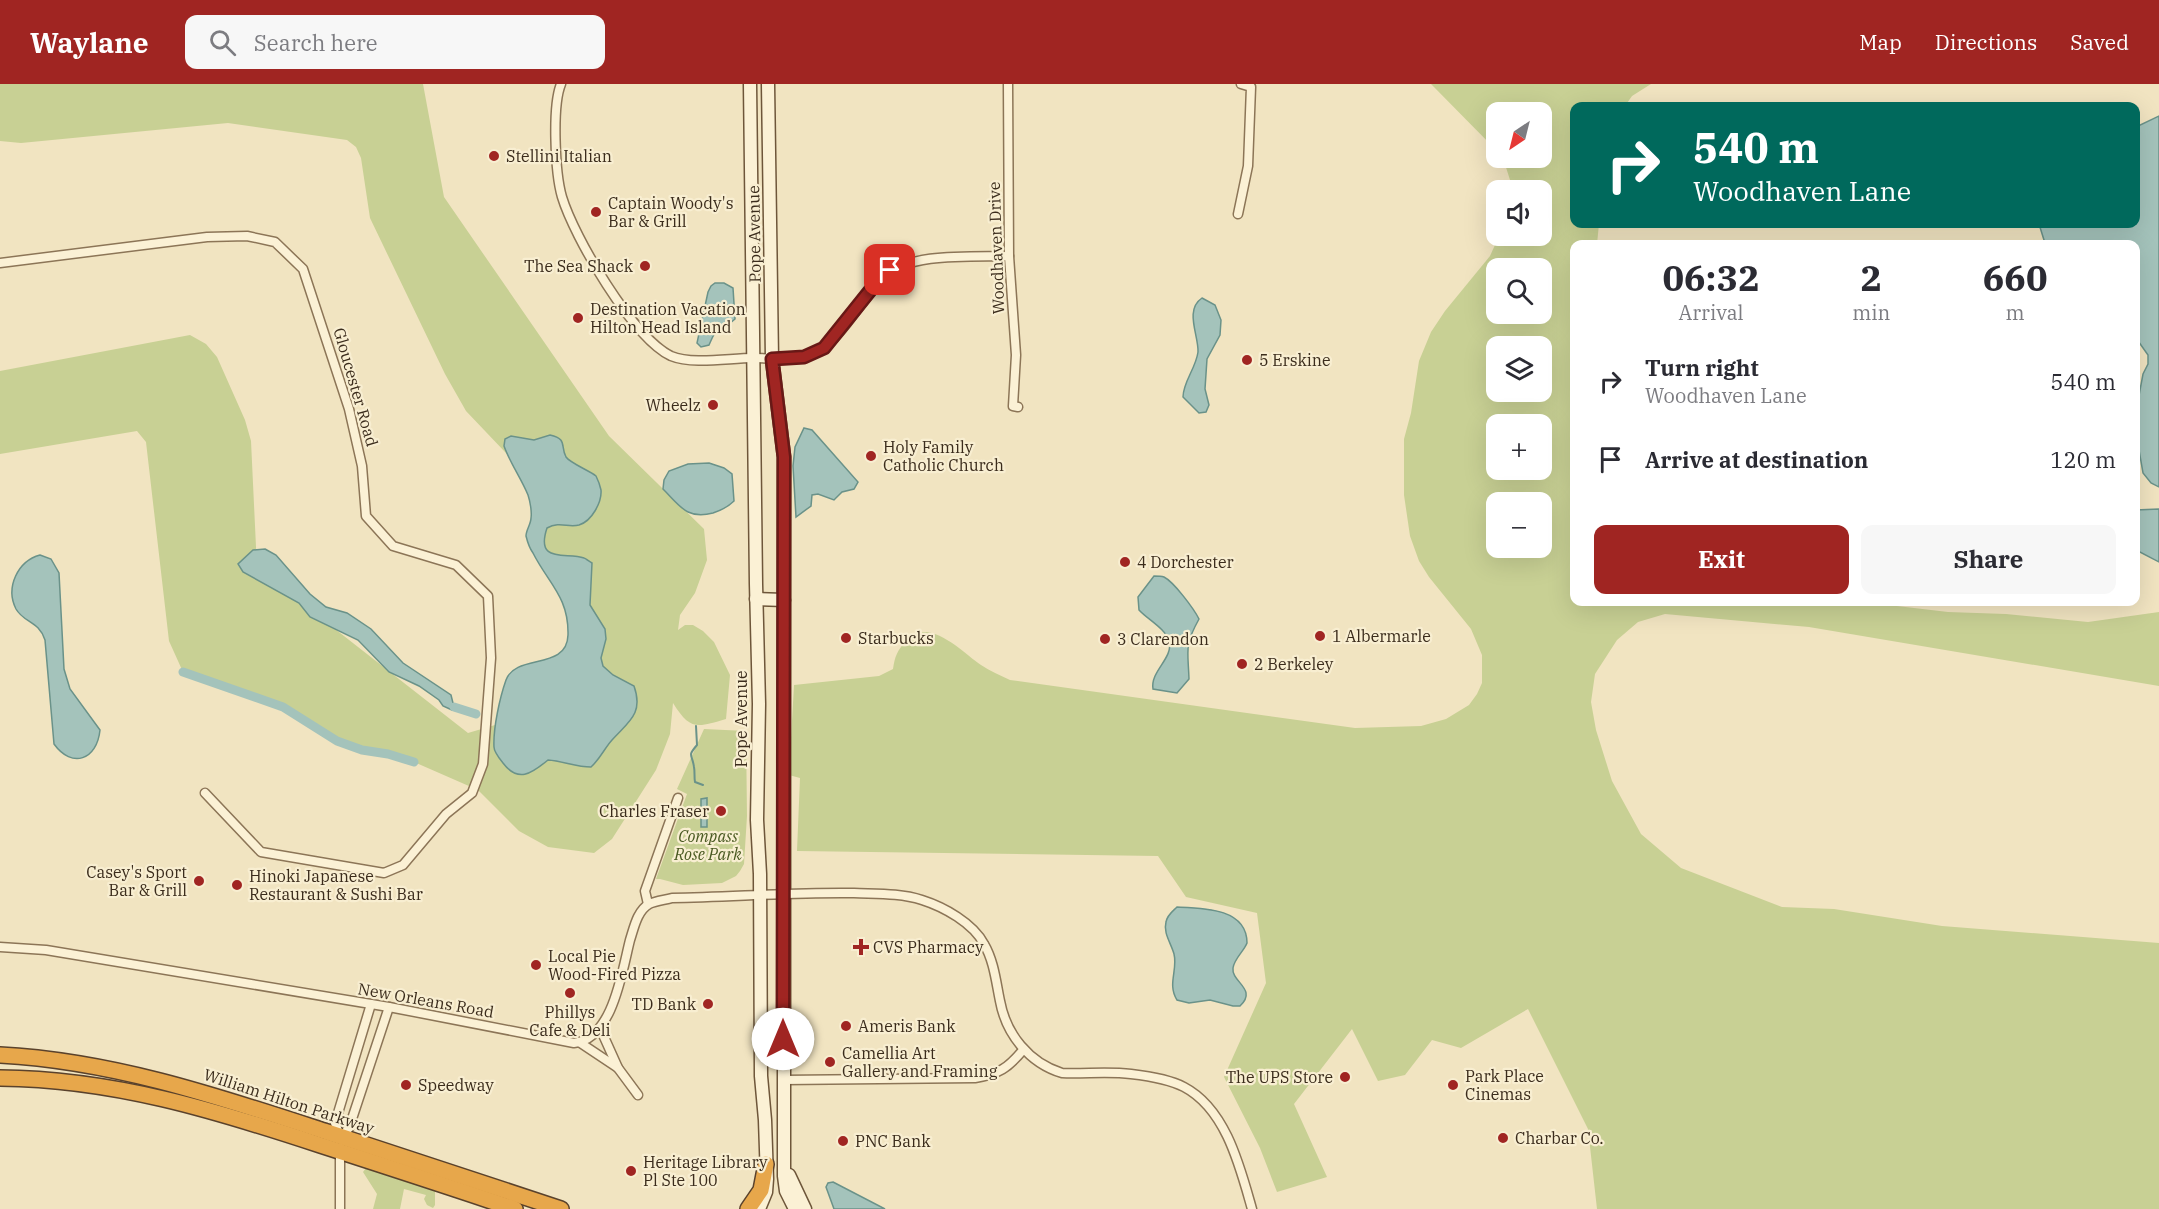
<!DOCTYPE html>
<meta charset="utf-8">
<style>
body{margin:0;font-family:"IBM Plex Serif",serif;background:#f7f7f7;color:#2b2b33;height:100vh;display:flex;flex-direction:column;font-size:22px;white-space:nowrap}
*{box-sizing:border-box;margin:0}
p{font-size:20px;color:#7c7c81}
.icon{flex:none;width:33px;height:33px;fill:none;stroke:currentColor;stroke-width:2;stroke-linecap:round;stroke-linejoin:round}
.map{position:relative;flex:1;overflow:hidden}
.sheet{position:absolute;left:1570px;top:156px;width:570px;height:366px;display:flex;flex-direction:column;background:#fff;border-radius:12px;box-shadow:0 6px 24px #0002}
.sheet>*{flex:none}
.hud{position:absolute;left:1570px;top:18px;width:570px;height:126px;border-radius:12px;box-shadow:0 6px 24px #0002;background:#00695c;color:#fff;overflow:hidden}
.needle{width:39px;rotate:215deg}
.fabs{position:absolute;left:1486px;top:18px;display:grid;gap:12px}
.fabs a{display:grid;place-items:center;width:66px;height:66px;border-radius:12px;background:#fff;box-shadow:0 6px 24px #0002;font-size:30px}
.pin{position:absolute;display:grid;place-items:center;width:51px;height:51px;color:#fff;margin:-26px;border-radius:12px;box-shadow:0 3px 9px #0006}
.me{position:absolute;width:66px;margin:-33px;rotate:0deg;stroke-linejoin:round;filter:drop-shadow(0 0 4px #0008)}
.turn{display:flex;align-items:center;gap:21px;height:126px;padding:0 24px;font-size:27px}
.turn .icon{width:78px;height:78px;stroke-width:2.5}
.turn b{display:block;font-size:42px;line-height:51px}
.eta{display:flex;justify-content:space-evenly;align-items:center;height:102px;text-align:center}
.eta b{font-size:36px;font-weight:800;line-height:42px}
.action{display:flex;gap:12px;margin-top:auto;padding:12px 24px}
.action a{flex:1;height:69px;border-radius:12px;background:#a02522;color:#fff;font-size:24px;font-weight:800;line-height:69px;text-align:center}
.action a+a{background:#f7f7f7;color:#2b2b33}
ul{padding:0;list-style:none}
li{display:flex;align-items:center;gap:18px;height:78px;padding:0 24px}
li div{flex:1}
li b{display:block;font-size:22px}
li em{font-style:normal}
header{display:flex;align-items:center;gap:36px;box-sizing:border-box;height:84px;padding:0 30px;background:#a02522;color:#fff}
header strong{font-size:28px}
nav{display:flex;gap:33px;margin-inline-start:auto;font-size:21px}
.search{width:420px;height:54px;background:#f7f7f7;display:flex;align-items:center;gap:15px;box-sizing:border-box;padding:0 21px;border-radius:12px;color:#7c7c81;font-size:22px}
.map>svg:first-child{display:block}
</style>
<header>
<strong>Waylane</strong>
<div class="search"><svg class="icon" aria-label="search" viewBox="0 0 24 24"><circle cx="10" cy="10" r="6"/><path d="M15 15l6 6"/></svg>Search here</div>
<nav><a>Map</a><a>Directions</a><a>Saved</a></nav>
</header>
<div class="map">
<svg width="2159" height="1125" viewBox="0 0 2159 1125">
<rect width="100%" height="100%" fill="#f1e4c1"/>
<g fill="#c8d094" fill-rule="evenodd">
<path d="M0 0H423L444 113 609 352 704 445 707 476 695 509 680 531 678 546 685 541H693L703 547 714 558 730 591 726 635C696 644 690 646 673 619L670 650 656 686 612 755 594 769 548 763 519 747 478 706 414 678 388 670 362 666 337 657 283 623 183 588 169 557 146 358 137 347 0 370V287L190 251 206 260 217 273 245 336 251 357 257 484 468 649 495 641 589 558 534 461 547 412 466 327 445 290 370 134 361 74 356 63 347 56 228 39 21 59 0 57Z"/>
<path d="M1431 0H1651L1632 12 1625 22H1575V140H1599L1597 160H1575V518H1863L1948 528 2006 530 2088 538 2159 528V602L1809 543 1665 530 1638 538 1617 556 1595 590 1591 618 1596 646 1612 697 1641 750 1681 784 1782 823 1834 825 1942 842 2159 859V1125H1597L1588 1045 1528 925 1461 964 1432 956 1405 991 1378 997 1352 945 1294 1020 1327 1093 1277 1108 1260 1064 1224 993 1266 899 1257 829 1186 813 1158 772 797 767 800 694 789 691 794 601 879 592 893 585C895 572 897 567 906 557 928 531 962 568 981 581 990 587 1000 591 1010 596L1355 644 1421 642 1446 635 1469 621 1477 610 1482 599V571L1471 545 1429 493 1419 477 1410 452 1404 411V355L1411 329 1419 277 1431 248 1445 227 1490 172 1499 152H1542V106H1509L1510 96 1503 74H1542V28H1497V67ZM1497 184H1542V230H1497ZM1497 262H1542V308H1497ZM1497 340H1542V386H1497ZM1497 418H1542V464H1497Z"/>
<path d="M704 645 746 647 747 732 744 780 740 787 736 792 722 799 683 801 660 795H656L687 710 677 705Z"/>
<path d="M366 1084H370L427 1103 435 1107V1121L433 1124 427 1121 424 1115 426 1111 404 1105 400 1125H373L377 1110 363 1088Z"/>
</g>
<g fill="#a4c3bb" stroke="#6a9289" stroke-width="1.5">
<path d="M2159 32V403L2151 399 2143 389 2136 349 2137 322 2143 290 2148 280V271L2136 254V160H2048L2044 156 2039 140H2136V43Z"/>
<path d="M715 199H724L733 204 735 235 729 240C716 242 714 250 709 261L701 263 697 259 708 208 711 202Z"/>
<path d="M1202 214 1215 221 1221 236 1220 251 1207 275 1205 305 1209 321 1206 328 1199 329 1183 313C1183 298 1196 284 1198 268 1199 252 1184 226 1202 214Z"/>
<path d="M804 344 812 346 858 398 854 405 842 408 834 416 818 410 812 411 811 422 796 433 793 382 795 363Z"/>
<path d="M550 351C568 355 560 362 566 373 570 379 590 387 596 392 598 396 600 401 601 406 602 418 592 437 579 441 568 444 560 437 547 444 535 480 566 468 584 474 585 474 590 478 592 479L590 521 605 545 606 555 601 574 603 582 613 591 634 602C644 630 628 638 612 656 604 665 600 675 591 683 576 683 563 677 548 676 531 690 518 699 503 679 499 674 494 668 494 663 493 644 500 613 506 596 516 569 567 587 568 551 569 513 548 499 533 469 530 465 527 456 526 452 526 446 531 440 531 434 532 428 530 417 528 411 521 394 510 379 504 362L505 355 511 352 534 356Z"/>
<path d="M709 379 724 384 732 390 734 417C728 423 722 426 713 429 687 436 680 422 663 405L664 396 669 387 688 380Z"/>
<path d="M2159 425V478L2136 466V426Z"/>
<path d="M265 465 276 471 310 510 326 523 347 529 371 545 403 579 451 611 454 623 452 626 443 622 439 616 419 602 389 588 358 556 310 533 299 519 243 488 238 480 253 466Z"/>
<path d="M40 471 51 475 59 489 64 585 70 605 100 646C97 676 72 685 54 660L45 556C39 537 24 539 16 525 5 503 18 477 40 471Z"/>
<path d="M1154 492C1157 492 1161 492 1164 493 1174 498 1194 525 1199 535 1184 562 1188 566 1189 595L1177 609 1153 605C1150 587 1174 574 1169 557 1166 545 1147 535 1139 526L1138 513Z"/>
<path d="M707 714V743H701V715Z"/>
<path d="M1177 823C1203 824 1247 824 1247 859 1244 867 1234 875 1233 884 1231 898 1258 905 1240 922H1233L1210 916 1189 919 1177 916C1167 900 1178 886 1174 870 1171 859 1163 849 1166 838 1167 831 1173 827 1177 823Z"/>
<path d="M833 1098 885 1125H834L826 1103 828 1099Z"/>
</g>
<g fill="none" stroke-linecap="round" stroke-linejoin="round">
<path stroke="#6a9289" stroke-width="2" d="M696 642 697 661C687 673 692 669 694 683 695 688 694 692 695 698L703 701"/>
<g stroke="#a4c3bb" stroke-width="9">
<path d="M183 588 283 623 337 657 362 666 388 670 414 678"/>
<path d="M454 623 476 630"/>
</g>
<g stroke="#8c7557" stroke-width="11">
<g id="street">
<path d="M561 0C552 22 555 89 562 113 574 153 633 254 671 272 693 281 729 274 753 274 776 274 804 279 824 264 842 249 866 213 881 193 911 168 971 173 1009 172"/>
<path d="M1008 0 1009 172 1016 271 1013 322 1018 323"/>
<path d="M1238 130 1248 82 1251 3 1241 0"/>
<path d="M0 179 207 153 247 152 275 158 303 185 349 325 362 382 366 432 393 462 456 481 488 512 491 574 483 680 472 709 446 730 403 781 384 789 261 768 205 709"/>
<path d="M648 820 645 807 678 714"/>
<path d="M0 863 46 866 389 923 574 959C613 955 622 887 630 856 634 844 637 827 649 820 656 817 665 816 672 814 733 813 793 808 854 809 877 810 900 809 922 816 944 823 973 839 984 860 994 877 996 898 1000 917 1006 950 1029 979 1062 989 1085 990 1108 987 1131 990 1148 992 1169 995 1184 1003 1226 1025 1240 1083 1252 1125"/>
<path d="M600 944 618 984 638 1011"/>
<path d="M579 958 618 984"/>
<path d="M783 996 975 994C999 990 1008 984 1023 966"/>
<path d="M340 1052 335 1039 371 920"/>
<path d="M341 1053 349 1044 389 923"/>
<path d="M340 1064V1125"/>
</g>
</g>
<g stroke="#6e563a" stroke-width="15">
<g id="secondary">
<path d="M750 0 756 500 759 620 757 736 760 790 761 992 765 1036 767 1095 766 1108 759 1125"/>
<path d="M768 0 772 275 784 373V1092L786 1107 795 1125"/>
<path d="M756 515 784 516"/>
<path d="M789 1091 805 1125"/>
</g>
</g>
<g stroke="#5a422c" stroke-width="18">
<g id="highway">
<path d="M0 971C114 977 220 1013 327 1048 405 1074 483 1100 561 1125"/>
<path d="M0 994C113 995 214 1026 320 1061 385 1082 450 1103 515 1125"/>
<path d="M748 1125 761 1106 766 1080"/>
</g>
</g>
<use href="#street" stroke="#fbf1d5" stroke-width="8"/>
<use href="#secondary" stroke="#fbf1d5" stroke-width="12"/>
<use href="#highway" stroke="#e7a74b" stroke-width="15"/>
</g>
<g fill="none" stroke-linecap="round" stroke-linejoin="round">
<g stroke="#681816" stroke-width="15">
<path id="route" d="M783 955 784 373 772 275 804 273 824 264 881 193 890 186"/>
</g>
<use href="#route" stroke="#a02522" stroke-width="10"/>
</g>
<g fill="#a02522" stroke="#f8eed1" stroke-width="2">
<circle cx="494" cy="72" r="6"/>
<circle cx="596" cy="128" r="6"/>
<circle cx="645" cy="182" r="6"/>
<circle cx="578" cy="234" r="6"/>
<circle cx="1247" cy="276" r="6"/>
<circle cx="713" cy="321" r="6"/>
<circle cx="871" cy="372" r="6"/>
<circle cx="1125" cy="478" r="6"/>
<circle cx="1320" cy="552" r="6"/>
<circle cx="846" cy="554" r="6"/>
<circle cx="1105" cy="555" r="6"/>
<circle cx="1242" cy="580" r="6"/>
<circle cx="721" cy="727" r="6"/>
<circle cx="199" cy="797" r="6"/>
<circle cx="237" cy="801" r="6"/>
<path d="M858 854h6v6h6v6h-6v6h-6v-6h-6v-6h6z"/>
<circle cx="536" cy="881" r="6"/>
<circle cx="570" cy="909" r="6"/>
<circle cx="708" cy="920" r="6"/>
<circle cx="846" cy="942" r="6"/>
<circle cx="830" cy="978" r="6"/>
<circle cx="1345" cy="993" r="6"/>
<circle cx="406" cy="1001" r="6"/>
<circle cx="1453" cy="1001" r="6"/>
<circle cx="1503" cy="1054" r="6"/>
<circle cx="843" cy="1057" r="6"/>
<circle cx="631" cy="1087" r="6"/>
</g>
<g text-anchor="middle" stroke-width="4.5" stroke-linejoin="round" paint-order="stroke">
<g font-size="16" fill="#3b2c1c" stroke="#f8eed1" text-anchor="start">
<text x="506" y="78">Stellini Italian</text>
<text x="608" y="125">Captain Woody's<tspan x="608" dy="18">Bar &amp; Grill</tspan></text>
<text x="633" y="188" text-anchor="end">The Sea Shack</text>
<text x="590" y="231">Destination Vacation<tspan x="590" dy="18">Hilton Head Island</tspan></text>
<text x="1259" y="282">5 Erskine</text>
<text x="701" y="327" text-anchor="end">Wheelz</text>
<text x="883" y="369">Holy Family<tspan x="883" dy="18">Catholic Church</tspan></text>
<text x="1137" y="484">4 Dorchester</text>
<text x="1332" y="558">1 Albermarle</text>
<text x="858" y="560">Starbucks</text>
<text x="1117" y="561">3 Clarendon</text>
<text x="1254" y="586">2 Berkeley</text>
<text x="709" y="733" text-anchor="end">Charles Fraser</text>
<text x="187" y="794" text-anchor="end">Casey's Sport<tspan x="187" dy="18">Bar &amp; Grill</tspan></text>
<text x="249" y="798">Hinoki Japanese<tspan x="249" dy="18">Restaurant &amp; Sushi Bar</tspan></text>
<text x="873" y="869">CVS Pharmacy</text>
<text x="548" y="878">Local Pie<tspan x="548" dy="18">Wood-Fired Pizza</tspan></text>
<text x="696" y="926" text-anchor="end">TD Bank</text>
<text x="570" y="934" text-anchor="middle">Phillys<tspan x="570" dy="18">Cafe &amp; Deli</tspan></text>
<text x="858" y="948">Ameris Bank</text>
<text x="842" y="975">Camellia Art<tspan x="842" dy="18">Gallery and Framing</tspan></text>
<text x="1465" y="998">Park Place<tspan x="1465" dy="18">Cinemas</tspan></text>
<text x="1333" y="999" text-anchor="end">The UPS Store</text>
<text x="418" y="1007">Speedway</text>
<text x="1515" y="1060">Charbar Co.</text>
<text x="855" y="1063">PNC Bank</text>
<text x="643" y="1084">Heritage Library<tspan x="643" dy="18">Pl Ste 100</tspan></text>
</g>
<g font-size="16" fill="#3b2c1c" stroke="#f8eed1">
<text transform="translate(754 150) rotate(-91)" y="6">Pope Avenue</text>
<text transform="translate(996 164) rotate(-92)" y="6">Woodhaven Drive</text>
<text transform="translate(356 303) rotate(74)" y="6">Gloucester Road</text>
<text transform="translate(741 635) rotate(-90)" y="6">Pope Avenue</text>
<text transform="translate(426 916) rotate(10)" y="6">New Orleans Road</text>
<text transform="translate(289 1017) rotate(18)" y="6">William Hilton Parkway</text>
</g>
<g font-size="16" font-style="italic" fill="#495921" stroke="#f8eed1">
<text x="708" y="758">Compass<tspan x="708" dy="18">Rose Park</tspan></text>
</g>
</g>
</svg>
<div class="fabs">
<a><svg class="needle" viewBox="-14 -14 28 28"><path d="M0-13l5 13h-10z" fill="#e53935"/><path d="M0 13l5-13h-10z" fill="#7c7c81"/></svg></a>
<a><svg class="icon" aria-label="sound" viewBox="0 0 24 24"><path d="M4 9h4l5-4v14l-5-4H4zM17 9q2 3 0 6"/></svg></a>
<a><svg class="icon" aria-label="search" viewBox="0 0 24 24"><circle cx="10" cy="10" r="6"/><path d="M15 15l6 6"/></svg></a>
<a><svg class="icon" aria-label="layers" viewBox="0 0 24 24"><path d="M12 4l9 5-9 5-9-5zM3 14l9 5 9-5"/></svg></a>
<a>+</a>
<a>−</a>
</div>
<div class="pin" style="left:890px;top:186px;background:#d93025"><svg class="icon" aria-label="arrive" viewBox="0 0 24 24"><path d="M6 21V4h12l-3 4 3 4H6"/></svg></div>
<svg class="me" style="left:783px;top:955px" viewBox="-20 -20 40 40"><circle r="19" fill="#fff"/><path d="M0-13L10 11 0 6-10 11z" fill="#a02522"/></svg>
<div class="hud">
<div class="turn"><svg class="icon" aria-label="right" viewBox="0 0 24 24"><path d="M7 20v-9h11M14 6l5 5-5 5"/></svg><div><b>540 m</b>Woodhaven Lane</div></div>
</div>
<section class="sheet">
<div class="eta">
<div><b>06:32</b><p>Arrival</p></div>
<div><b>2</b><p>min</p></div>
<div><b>660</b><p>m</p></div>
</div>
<ul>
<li><svg class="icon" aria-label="right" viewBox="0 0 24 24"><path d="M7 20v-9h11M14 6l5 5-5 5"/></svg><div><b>Turn right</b><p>Woodhaven Lane</p></div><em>540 m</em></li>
<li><svg class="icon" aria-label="arrive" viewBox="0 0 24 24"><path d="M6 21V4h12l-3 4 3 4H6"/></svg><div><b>Arrive at destination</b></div><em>120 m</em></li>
</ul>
<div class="action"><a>Exit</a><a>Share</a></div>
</section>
</div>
